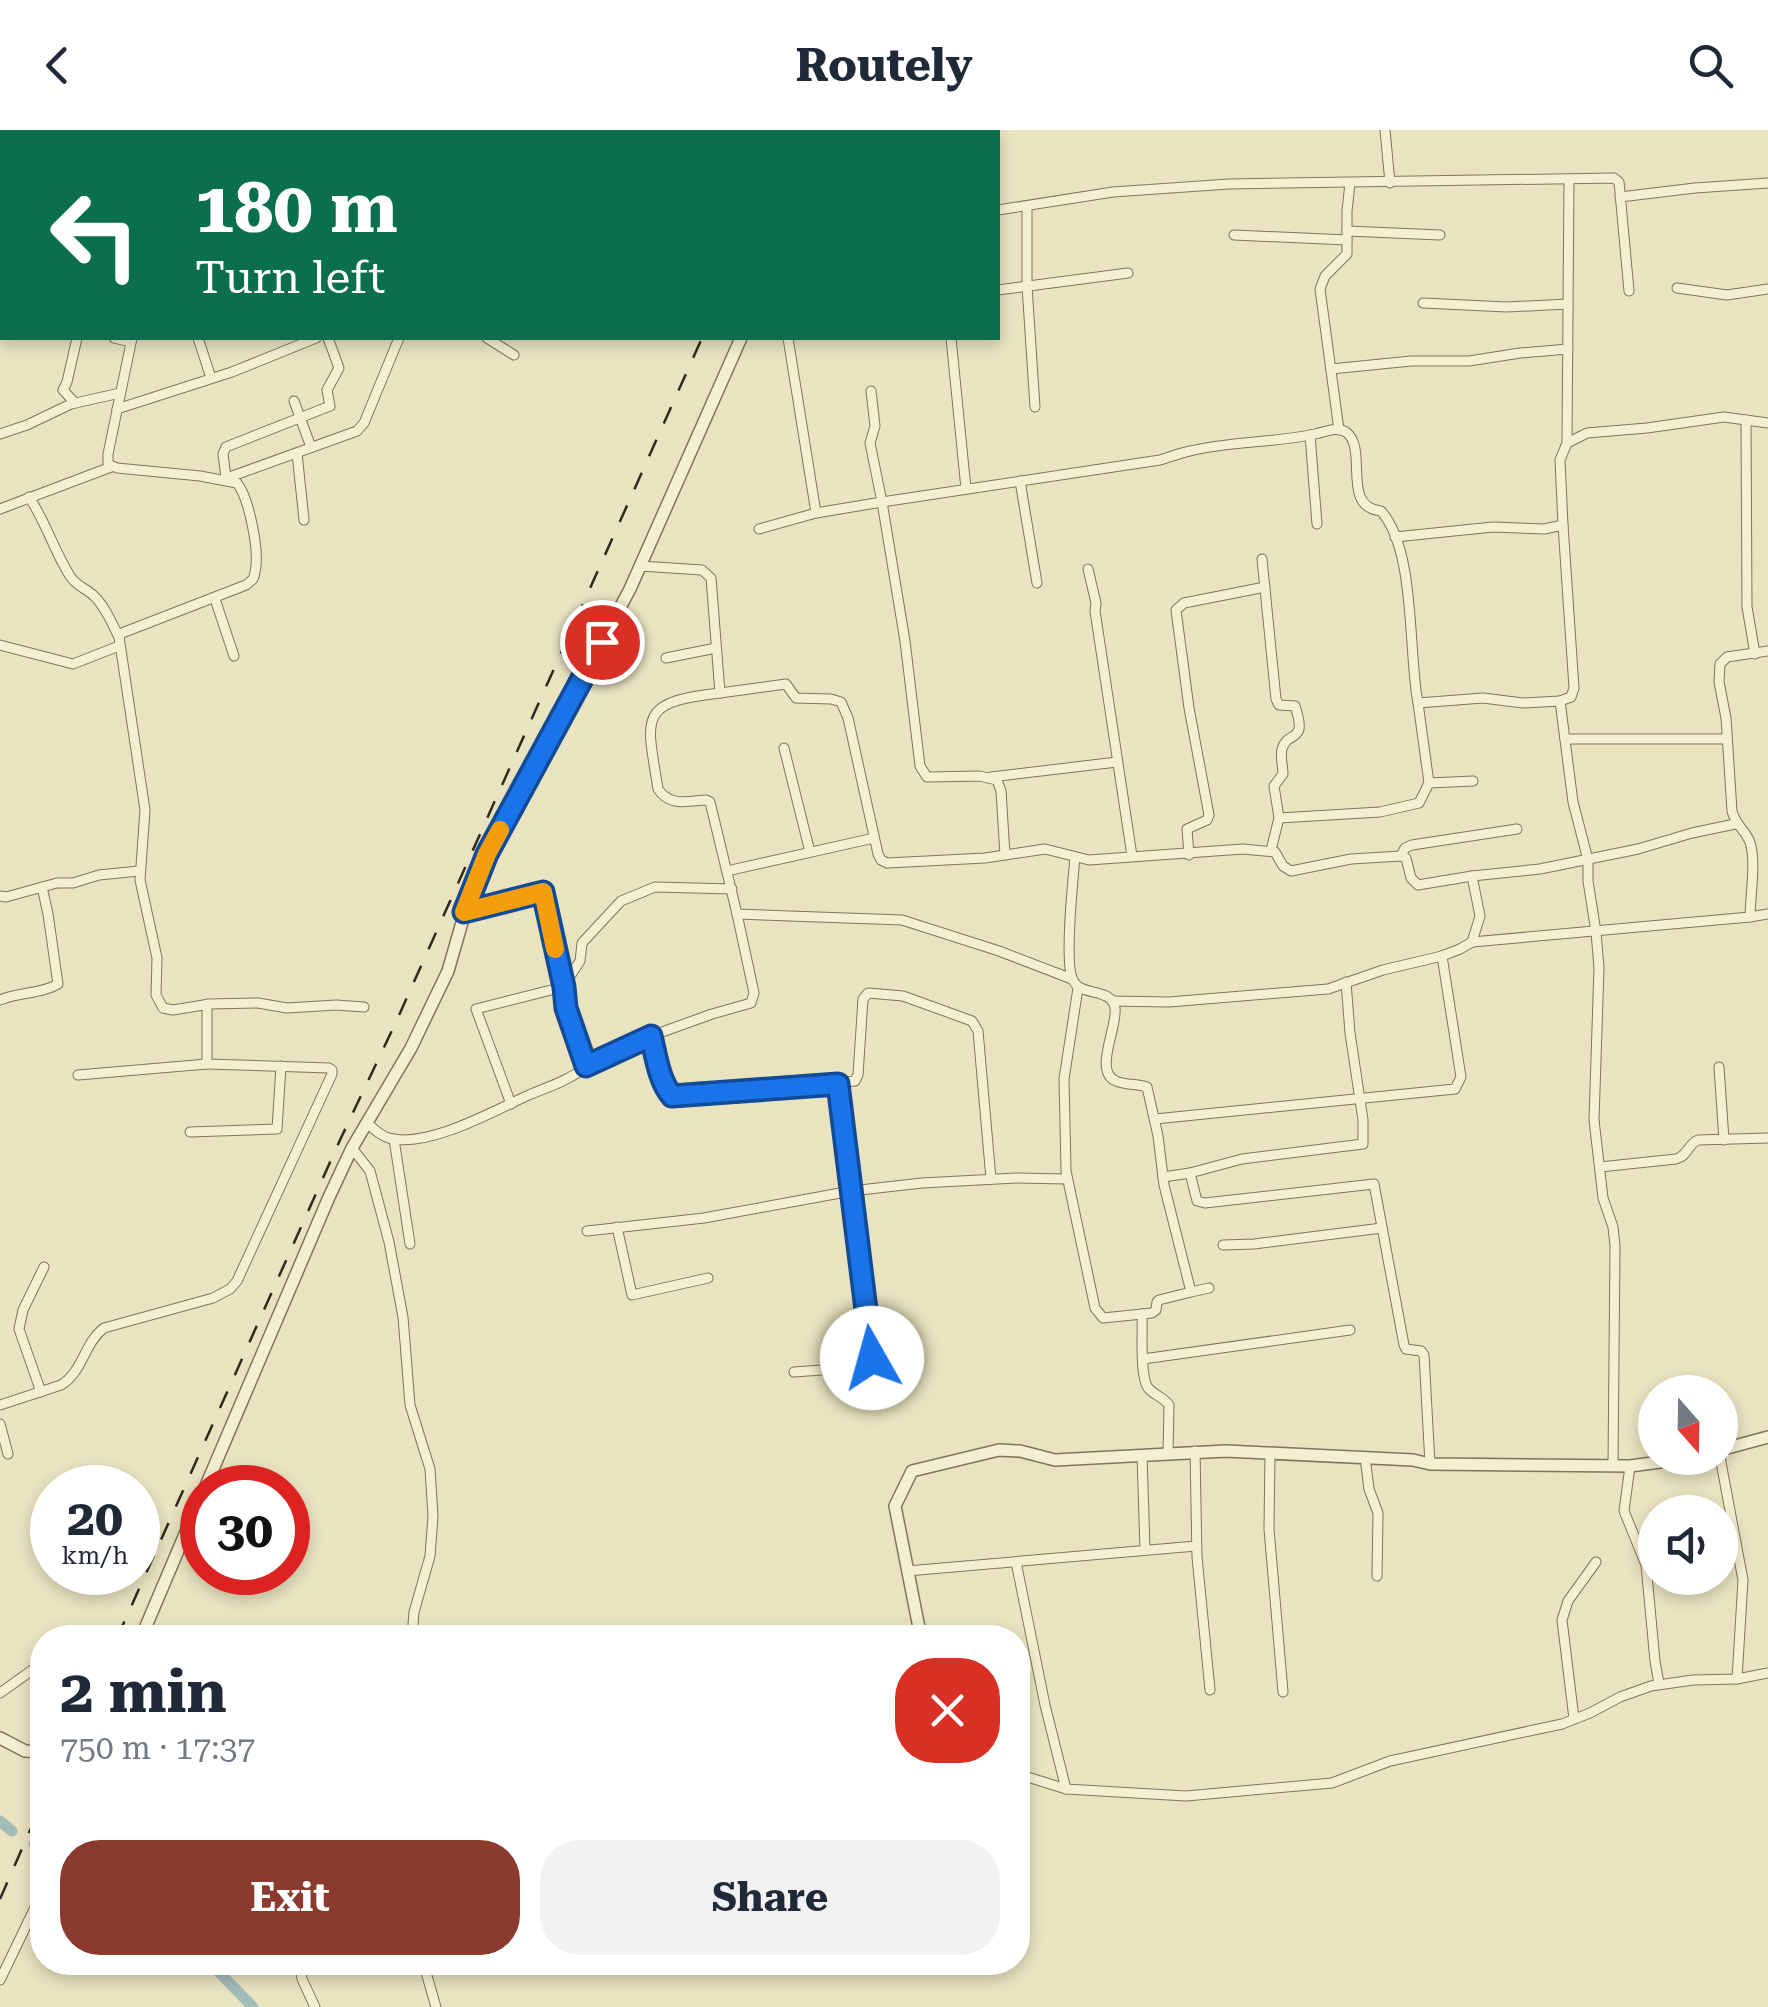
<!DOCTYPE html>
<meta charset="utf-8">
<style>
body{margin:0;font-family:"Roboto Serif",serif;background:#f2f2f3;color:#1f2937;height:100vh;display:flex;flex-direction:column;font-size:38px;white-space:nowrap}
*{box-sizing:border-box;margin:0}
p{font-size:32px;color:#747a83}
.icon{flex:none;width:55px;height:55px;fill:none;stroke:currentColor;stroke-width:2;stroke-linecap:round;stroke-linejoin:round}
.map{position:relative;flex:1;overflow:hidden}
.drawer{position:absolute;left:30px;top:1495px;width:1000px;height:350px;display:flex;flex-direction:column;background:#fff;border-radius:40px;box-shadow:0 5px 15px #0003}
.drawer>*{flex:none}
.top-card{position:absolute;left:0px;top:0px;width:1000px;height:210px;box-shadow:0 5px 15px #0003;background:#0b6e4f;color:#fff;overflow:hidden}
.needle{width:65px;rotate:160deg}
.controls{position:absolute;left:1638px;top:1245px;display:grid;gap:20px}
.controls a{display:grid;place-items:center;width:100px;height:100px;border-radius:50%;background:#fff;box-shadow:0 5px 15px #0003;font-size:50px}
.speed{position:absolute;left:30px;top:1335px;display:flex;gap:20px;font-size:50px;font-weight:700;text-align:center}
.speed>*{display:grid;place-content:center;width:130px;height:130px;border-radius:50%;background:#fff;box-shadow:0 5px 15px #0003;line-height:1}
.speed small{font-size:25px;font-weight:400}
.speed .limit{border:15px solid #d22;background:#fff;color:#111}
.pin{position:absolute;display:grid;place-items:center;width:85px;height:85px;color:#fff;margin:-42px;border:5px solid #fff;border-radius:50%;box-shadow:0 2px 10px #0007}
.me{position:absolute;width:110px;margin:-55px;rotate:353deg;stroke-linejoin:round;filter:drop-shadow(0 0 8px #0008)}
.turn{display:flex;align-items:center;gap:35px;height:210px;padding:0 30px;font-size:45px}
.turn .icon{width:130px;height:130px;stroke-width:2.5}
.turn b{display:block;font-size:70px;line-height:85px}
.round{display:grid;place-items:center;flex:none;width:105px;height:105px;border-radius:40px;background:#f2f2f3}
.head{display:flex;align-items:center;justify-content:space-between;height:170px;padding:0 30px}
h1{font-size:60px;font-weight:700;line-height:75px}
.action{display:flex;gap:20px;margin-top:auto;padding:20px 30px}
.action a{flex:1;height:115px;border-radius:40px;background:#8b3a2e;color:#fff;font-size:40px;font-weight:700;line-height:115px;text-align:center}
.action a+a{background:#f2f2f3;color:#1f2937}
header{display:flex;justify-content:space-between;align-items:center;height:130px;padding:0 30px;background:#fff;font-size:45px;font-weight:700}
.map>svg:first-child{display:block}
</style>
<header><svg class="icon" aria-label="back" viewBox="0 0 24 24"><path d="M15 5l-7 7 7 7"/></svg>Routely<svg class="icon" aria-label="search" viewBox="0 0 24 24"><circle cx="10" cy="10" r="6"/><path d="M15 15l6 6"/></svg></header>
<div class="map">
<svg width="1768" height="1877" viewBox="0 0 1768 1877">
<rect width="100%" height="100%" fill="#e9e3c0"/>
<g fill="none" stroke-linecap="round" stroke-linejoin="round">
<g stroke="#a2bcb8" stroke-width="11">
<path d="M0 1691 12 1701"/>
<path d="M34 1714 42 1719"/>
<path d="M209 1832 253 1877"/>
</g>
<g stroke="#817459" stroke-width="11">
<g id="minor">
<path d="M1385 0 1390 53"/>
<path d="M209 2V0"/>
<path d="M322 2V0"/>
<path d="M0 25 2 26"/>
<path d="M1620 67 1695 58 1768 53"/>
<path d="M1027 77V156L1035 277"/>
<path d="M998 80 1113 62 1229 54 1614 48 1619 52 1629 161"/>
<path d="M1347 101 1440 105"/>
<path d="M1234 105 1347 110"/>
<path d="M0 119H2"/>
<path d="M1677 158 1727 165 1768 159"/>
<path d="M998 160 1128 143"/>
<path d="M1423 173 1507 177 1568 174"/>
<path d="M114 208 131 212"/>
<path d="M132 208 108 324V334L117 338 200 346 237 353C249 368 260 422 255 442 254 450 252 450 246 455L122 503 119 507 145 680 140 750 157 828 156 865 163 878 173 880 210 874 258 873 287 878 336 875 364 877"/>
<path d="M198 208 211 248"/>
<path d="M487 208 514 225"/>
<path d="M788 208 816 383"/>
<path d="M951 208 966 359"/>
<path d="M1331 239 1411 231H1469L1520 223 1568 219"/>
<path d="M871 261 875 296 870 313 882 372 905 511 920 636 927 647 979 646 997 650 1001 661 1005 725"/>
<path d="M294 271 311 317"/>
<path d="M75 273 63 260 67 252 77 208"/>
<path d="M117 279 232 242 316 208"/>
<path d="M1746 290 1747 477 1755 524"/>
<path d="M1339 300 1320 159 1325 146 1347 124V81L1350 53"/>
<path d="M0 304 27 295 71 274 120 263"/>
<path d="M1310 305 1317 394"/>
<path d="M1567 313 1569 49"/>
<path d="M297 323 304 390"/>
<path d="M226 348 223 324 226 317 330 276 327 260 339 238 328 208"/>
<path d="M224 349 357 301 364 293 399 208"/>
<path d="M1020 351 1037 453"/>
<path d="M29 367C46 392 54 421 70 446 76 456 86 458 94 466 105 476 112 494 119 507"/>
<path d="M0 379 111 337"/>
<path d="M759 399 816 383 882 372 1160 330C1170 327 1180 323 1190 321 1231 311 1274 313 1315 304 1325 302 1337 296 1346 302 1369 319 1340 377 1381 381 1416 420 1408 522 1418 573L1483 568 1523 573 1560 571 1573 672 1588 730V751L1596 802 1599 838 1594 990 1603 1068 1613 1097 1615 1116 1613 1336"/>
<path d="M1395 407 1493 397 1544 399 1563 395 1560 330 1567 313 1587 303 1647 298 1724 287 1768 293"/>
<path d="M1262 429 1276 569 1279 575 1295 576C1308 615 1288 599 1282 619 1280 626 1283 637 1283 644L1274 656 1279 688 1271 720"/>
<path d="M640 436 702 440 711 448 720 563 786 554 796 568 831 569 841 572 848 588 878 724 881 730 887 733 985 728 1045 719 1089 730 1243 719 1275 722 1283 736 1291 741 1351 729 1401 726 1406 728 1411 748 1418 755 1472 746 1540 739 1638 719 1692 703 1735 694"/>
<path d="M1088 439 1096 473 1095 481 1132 726"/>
<path d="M215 469 234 526"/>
<path d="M0 515 73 534 119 516"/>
<path d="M1768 521 1727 527 1720 534 1719 552 1726 588 1732 681C1735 694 1744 699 1749 710 1757 727 1750 767 1750 787L1768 784"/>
<path d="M666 528 716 518"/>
<path d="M720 563C636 572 647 588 658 659 670 677 687 671 706 670L710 672 737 784 902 790 999 821 1072 849"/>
<path d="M1560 571 1571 567 1574 558 1563 395"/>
<path d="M1565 609H1727"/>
<path d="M784 618 810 722"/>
<path d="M991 647 1117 632"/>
<path d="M1429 653 1473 651"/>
<path d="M1279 688 1380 682 1419 673 1429 653 1418 573"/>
<path d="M1189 725 1187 699 1207 690 1209 685 1189 578 1176 480 1184 473 1265 457"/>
<path d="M1401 726 1405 718 1412 715 1517 699"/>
<path d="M1075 727C1073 750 1064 834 1073 850 1080 867 1112 857 1115 878 1118 896 1093 942 1116 951 1125 955 1138 954 1147 957L1158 1006 1164 1055 1191 1162 1209 1158"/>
<path d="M727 741 874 708"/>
<path d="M0 766 6 767 57 753H73L99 745 139 741"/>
<path d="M465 782 543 762 566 878 586 937 651 906 712 884 751 873 754 863 737 784"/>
<path d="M1472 812 1750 787"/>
<path d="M1078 858 1064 949 1066 1041 1095 1178 1103 1188 1152 1183 1156 1180 1157 1172 1159 1170 1191 1162"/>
<path d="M0 870C19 862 42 864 58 854L48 784 42 757"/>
<path d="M1112 871 1169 872 1328 859 1383 840 1442 826 1460 819 1472 812 1480 786 1472 746"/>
<path d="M651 906 667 960 672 965 682 966 855 951 858 945 863 869 868 863 903 866 972 891 978 901 991 1049"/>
<path d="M1719 937 1724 1010"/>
<path d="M78 945 207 934"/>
<path d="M511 974 476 879 563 857 580 831 582 813 621 771 655 757 732 759"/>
<path d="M1155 989 1455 959 1461 947 1442 826"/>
<path d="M367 993C375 1000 382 1007 392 1009 433 1016 495 980 531 964 551 956 569 950 586 937"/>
<path d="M190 1002 277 999 281 936"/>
<path d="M394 1009 410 1114"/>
<path d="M352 1018 370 1041 389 1112 403 1187 410 1275 430 1339 433 1386 430 1426 414 1482 412 1508"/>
<path d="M1600 1037 1676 1029C1688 1026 1688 1014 1698 1010L1768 1008"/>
<path d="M1190 1043 1197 1071 1205 1073 1374 1054 1404 1215 1406 1219 1421 1221 1424 1225 1430 1334"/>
<path d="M1163 1047 1190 1043 1242 1029 1363 1014V990L1350 903 1346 852"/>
<path d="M617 1097 632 1165 708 1148"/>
<path d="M587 1101 704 1088 851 1061 922 1053 1016 1048 1067 1049"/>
<path d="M1223 1115 1254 1114 1382 1098"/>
<path d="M1142 1184C1143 1200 1139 1249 1149 1259 1156 1266 1163 1267 1169 1275L1168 1324"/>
<path d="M1143 1229 1350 1200"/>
<path d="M794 1242 862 1237 872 1228 838 953"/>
<path d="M41 1262 19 1199 23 1180 44 1137"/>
<path d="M0 1275 61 1255C83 1242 84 1213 104 1198L213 1168 230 1159 237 1151 332 944V940L329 938 207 934V874"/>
<path d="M0 1294 8 1324"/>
<path d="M1195 1321 1197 1427 1210 1560"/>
<path d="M1270 1323 1269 1399 1283 1562"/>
<path d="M1142 1325 1145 1420"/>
<path d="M1365 1327 1369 1359 1378 1383 1377 1446"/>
<path d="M1720 1327 1743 1450 1737 1549"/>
<path d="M1630 1336 1624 1381 1646 1435 1655 1531 1659 1554"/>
<path d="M1016 1432 1045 1575 1066 1659 1186 1666 1332 1653 1390 1631 1562 1594 1590 1583 1620 1567 1651 1556 1693 1550 1737 1549 1768 1543"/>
<path d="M907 1441 1196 1416"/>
<path d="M0 1563 42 1533"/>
<path d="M1574 1589 1562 1490 1568 1471 1596 1432"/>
<path d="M1018 1644 1066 1659"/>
<path d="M304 1832 300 1835 302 1849 315 1877"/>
<path d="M423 1832 436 1877"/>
<path d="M0 1850 41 1765"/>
</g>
</g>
<g stroke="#817459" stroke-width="14">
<g id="tertiary">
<path d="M829 2 830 0"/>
<path d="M1720 1320 1768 1307"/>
<path d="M205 1358 329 1067 352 1018 411 918 448 841 465 782 487 724 630 459 741 208"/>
<path d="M141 1508 202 1364"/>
<path d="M921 1508 895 1376 912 1341 999 1320 1020 1321 1055 1330 1226 1321 1413 1330 1430 1334 1630 1336 1690 1328"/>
<path d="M0 1608 25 1621 42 1622"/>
</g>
</g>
<use href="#minor" stroke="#f5efd2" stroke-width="9"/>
<use href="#tertiary" stroke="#f5efd2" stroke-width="11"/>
<g stroke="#31291d" stroke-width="2.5" stroke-dasharray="18 18" stroke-linecap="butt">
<path d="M532 2 538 0"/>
<path d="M553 2 558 0"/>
<path d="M797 2 798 0"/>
<path d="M0 78H2"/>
<path d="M117 1508 340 1010 396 892 702 208"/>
<path d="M0 1769 42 1673"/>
</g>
</g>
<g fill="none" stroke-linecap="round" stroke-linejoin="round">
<g stroke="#114b97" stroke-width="25">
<path id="route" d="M602 512 487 724 464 782 543 762 564 857 566 878 586 936 651 906C656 926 659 951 672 966L838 954 872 1228"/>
</g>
<use href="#route" stroke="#1a73e8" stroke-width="18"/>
<path stroke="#f59e0b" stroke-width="18" d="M500 700 487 724 464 782 543 762 555 819"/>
</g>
</svg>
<div class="controls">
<a><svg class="needle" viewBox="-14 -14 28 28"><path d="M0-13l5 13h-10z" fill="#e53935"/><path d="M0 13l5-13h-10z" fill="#747a83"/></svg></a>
<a><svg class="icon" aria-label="sound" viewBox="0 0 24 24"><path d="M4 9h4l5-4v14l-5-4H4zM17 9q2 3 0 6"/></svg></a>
</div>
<div class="speed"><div>20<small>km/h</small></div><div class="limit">30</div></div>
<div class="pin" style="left:602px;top:512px;background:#d93025"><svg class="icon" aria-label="arrive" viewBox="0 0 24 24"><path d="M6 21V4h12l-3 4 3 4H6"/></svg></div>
<svg class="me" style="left:872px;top:1228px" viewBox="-20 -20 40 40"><circle r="19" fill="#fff"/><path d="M0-13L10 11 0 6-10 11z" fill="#1a73e8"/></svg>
<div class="top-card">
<div class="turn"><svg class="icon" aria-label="left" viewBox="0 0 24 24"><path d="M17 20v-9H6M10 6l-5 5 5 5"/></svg><div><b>180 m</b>Turn left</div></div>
</div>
<section class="drawer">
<div class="head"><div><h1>2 min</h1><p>750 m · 17:37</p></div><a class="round" style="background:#d93025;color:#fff"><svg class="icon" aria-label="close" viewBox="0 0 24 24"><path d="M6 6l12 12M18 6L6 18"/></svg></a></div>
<div class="action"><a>Exit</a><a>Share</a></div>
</section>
</div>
